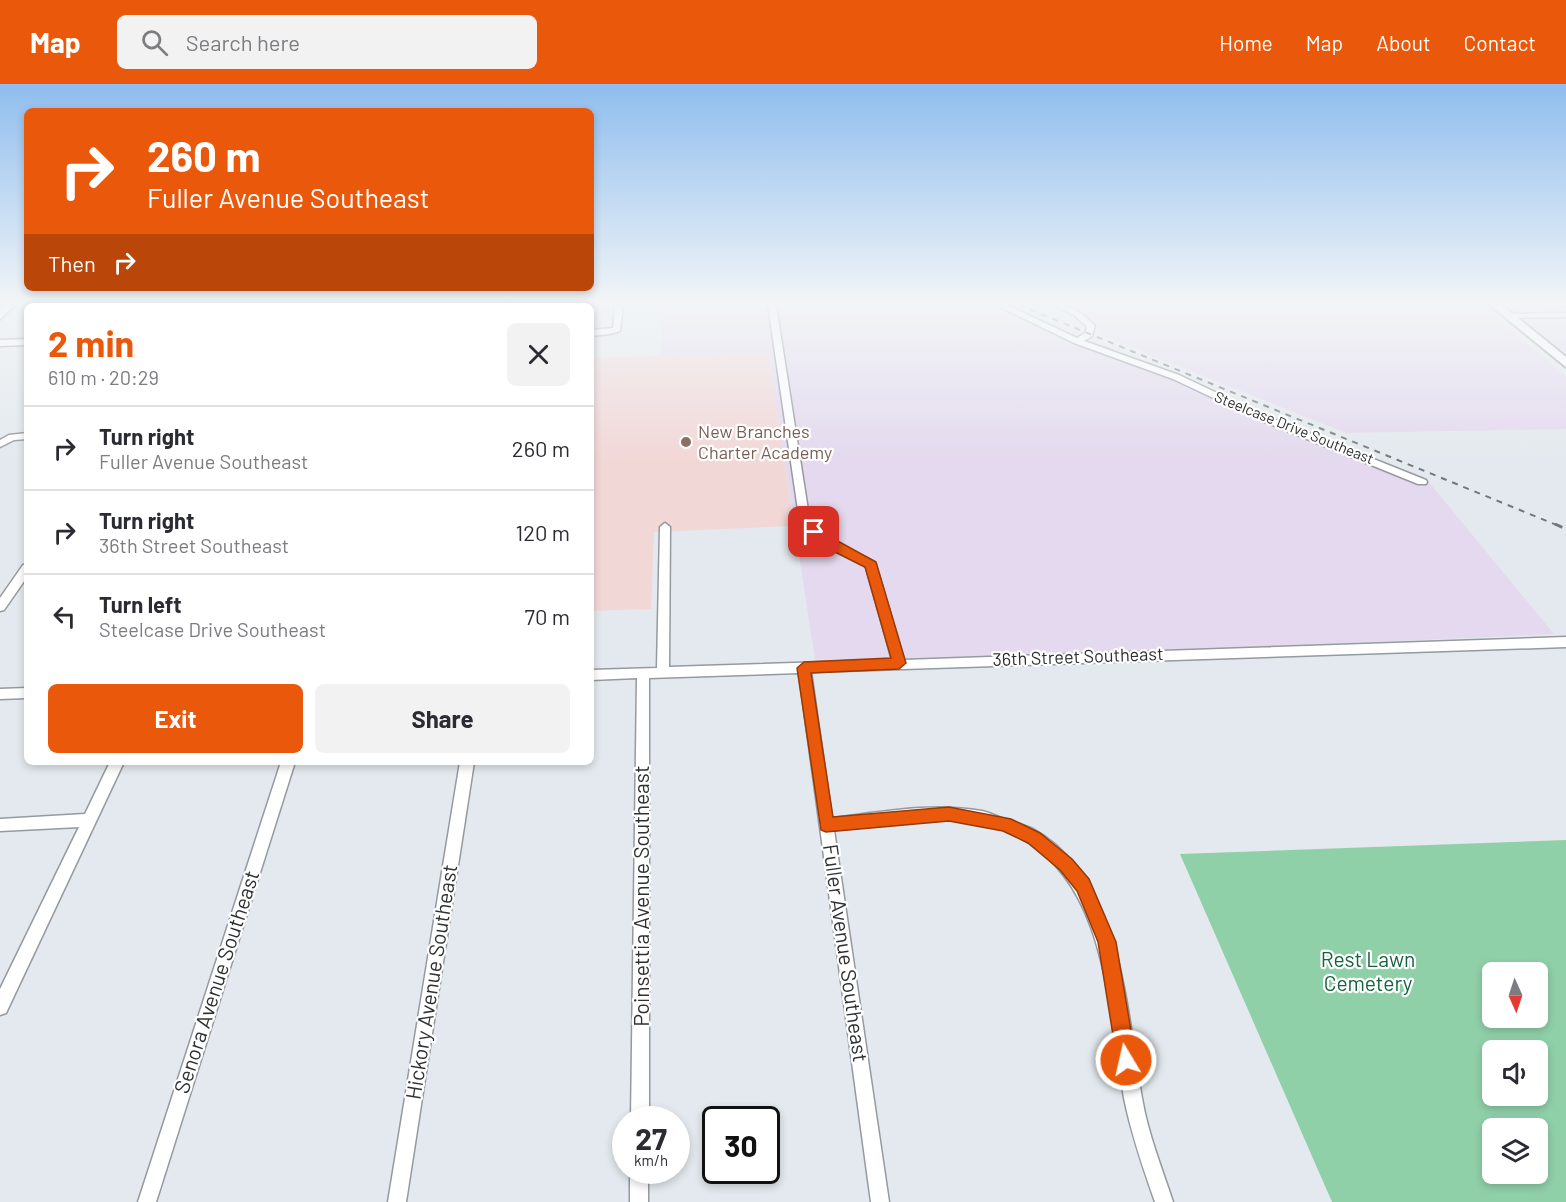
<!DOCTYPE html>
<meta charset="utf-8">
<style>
body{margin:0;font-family:Barlow,sans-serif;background:#f2f2f3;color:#2b2b33;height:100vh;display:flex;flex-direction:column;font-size:22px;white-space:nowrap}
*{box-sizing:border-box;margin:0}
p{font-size:20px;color:#7c7c81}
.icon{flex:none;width:33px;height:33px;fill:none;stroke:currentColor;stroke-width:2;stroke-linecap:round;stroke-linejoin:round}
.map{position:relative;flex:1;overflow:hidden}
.drawer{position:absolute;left:24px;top:219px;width:570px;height:462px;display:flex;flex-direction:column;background:#fff;border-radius:9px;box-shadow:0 3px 9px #0003}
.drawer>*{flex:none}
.top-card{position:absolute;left:24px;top:24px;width:570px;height:183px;border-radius:9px;box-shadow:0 3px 9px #0003;background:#ea580c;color:#fff;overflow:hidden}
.needle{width:39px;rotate:177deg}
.tools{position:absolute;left:1482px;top:878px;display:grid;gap:12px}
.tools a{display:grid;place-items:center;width:66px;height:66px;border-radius:9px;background:#fff;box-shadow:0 3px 9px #0003;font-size:30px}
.speed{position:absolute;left:612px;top:1022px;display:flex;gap:12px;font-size:30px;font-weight:700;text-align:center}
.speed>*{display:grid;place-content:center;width:78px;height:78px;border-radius:50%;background:#fff;box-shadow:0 3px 9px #0003;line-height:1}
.speed small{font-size:15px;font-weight:400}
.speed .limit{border:3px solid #111;border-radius:9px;background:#fff;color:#111}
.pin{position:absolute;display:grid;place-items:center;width:51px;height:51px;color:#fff;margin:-26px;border-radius:12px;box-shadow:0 3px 9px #0006}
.me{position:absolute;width:66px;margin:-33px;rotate:351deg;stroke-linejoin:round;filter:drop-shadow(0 0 4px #0008)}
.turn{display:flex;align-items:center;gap:21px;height:126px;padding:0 24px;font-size:27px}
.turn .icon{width:78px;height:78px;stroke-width:2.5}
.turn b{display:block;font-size:42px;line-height:51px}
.then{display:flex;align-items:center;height:57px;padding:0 24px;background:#0003;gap:12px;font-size:22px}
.round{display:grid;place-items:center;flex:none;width:63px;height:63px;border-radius:9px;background:#f2f2f3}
.summary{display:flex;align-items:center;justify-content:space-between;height:102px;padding:0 24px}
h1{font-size:36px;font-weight:700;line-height:45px;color:#ea580c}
.cta{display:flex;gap:12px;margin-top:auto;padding:12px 24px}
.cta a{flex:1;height:69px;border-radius:9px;background:#ea580c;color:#fff;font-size:24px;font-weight:700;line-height:69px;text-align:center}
.cta a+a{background:#f2f2f3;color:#2b2b33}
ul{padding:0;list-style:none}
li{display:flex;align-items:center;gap:18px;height:84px;padding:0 24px;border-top:2px solid #e1e1e2}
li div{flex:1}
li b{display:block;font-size:22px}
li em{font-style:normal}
header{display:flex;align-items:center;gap:36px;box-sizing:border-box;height:84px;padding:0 30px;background:#ea580c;color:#fff}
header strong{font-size:28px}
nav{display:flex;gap:33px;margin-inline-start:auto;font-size:21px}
.search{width:420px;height:54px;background:#f2f2f3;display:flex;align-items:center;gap:15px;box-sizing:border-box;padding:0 21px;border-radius:9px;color:#7c7c81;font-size:22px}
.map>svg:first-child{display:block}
</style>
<header>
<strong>Map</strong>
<div class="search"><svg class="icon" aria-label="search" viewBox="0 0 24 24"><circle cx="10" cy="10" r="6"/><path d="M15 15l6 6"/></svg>Search here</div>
<nav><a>Home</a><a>Map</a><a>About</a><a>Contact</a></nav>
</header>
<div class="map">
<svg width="1566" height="1118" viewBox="0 0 1566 1118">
<rect width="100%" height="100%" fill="#e3e9ee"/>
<g fill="#e4d9ee">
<path d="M662 221H1008L1427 396 1554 550 899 579 815 575 768 269 661 272Z"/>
<path d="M1067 221H1480L1566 292V345L1346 349 1101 251 1086 228Z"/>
<path d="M1508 221H1566V269L1525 236Z"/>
</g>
<path fill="#f2d7d7" d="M768 269 794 442 654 448 651 525 591 527V274Z"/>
<path fill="#90d0a9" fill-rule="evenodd" d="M1566 756V1118H1332L1180 770ZM1492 888H1538V933H1492ZM1492 966H1538V1011H1492ZM1492 1044H1538V1089H1492Z"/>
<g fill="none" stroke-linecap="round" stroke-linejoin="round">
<g stroke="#959a9f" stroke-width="3">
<g id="minor">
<path d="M229 221H239L229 222Z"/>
<path d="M343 221H352L343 222Z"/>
<path d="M615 221H623L620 247 610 250 591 252V246L613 244Z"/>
<path d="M768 221H776L808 426 818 446 832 456 875 478 904 576 1566 553V563L811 588 832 734C882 728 932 718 982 727 990 729 999 733 1007 736 1016 739 1025 741 1033 745 1122 794 1126 926 1142 1014 1148 1050 1162 1084 1173 1118H1155C1143 1084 1131 1049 1124 1014 1107 914 1106 767 983 740 934 729 883 740 834 746L889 1118H871L799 589 649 594V1035H631L637 594 591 596V586L657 584 660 443 665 439 670 443 669 583 892 576 866 483 824 462 810 451 798 426Z"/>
<path d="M996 221H1007L1077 254 1085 249 1087 243 1075 232 1055 221C1072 221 1084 230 1095 242L1092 252 1084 257 1179 291 1266 332 1426 396 1427 398 1426 400H1418L1260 336 1173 295 1074 259Z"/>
<path d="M1566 229V233L1509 234 1505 232 1509 230Z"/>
<path d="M27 255V261L0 262V256Z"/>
<path d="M27 349V355L14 356 0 363V356L9 351Z"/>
<path d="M27 480V493L4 526 0 527V514L23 481Z"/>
<path d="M27 604V614L0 615V605Z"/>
<path d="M110 678H124L6 929 0 931V905L79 743 0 747V735L85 730Z"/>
<path d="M281 678H295L156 1118H138Z"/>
<path d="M460 678H474L406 1118H388Z"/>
<rect x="630" y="1086" width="18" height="32"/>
</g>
</g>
<g stroke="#959a9f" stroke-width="4">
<g id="major">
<path d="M4 221H15L0 235V225Z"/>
<path d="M1490 221H1502L1566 273V283Z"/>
</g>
</g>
<use href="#minor" fill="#fff" fill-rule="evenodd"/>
<use href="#major" fill="#fff" fill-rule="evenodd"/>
<path stroke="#73777a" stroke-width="2" stroke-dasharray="6 6" stroke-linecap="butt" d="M1019 221 1559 442"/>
<path stroke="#73777a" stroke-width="3" stroke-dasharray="8 8" stroke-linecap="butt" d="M1555 440 1566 445"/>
</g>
<linearGradient id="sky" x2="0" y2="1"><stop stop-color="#8fbdee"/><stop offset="0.58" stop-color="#f2f5f7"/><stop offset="1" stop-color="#f2f5f7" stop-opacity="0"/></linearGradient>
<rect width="1566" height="378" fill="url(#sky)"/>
<path fill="#ea580c" stroke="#983908" stroke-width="1.5" d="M814 444 876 478 906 579 899 585 811 589 833 733 949 723 1011 735 1040 749 1072 775 1089 795 1116 858 1136 976 1133 983 1126 986 1120 983 1117 976 1098 858 1077 807 1060 786 1028 759 1003 747 949 737 826 748 821 746 797 584 804 578 891 574 865 483 823 462 808 448Z"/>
<circle fill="#8d6e63" stroke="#fff" stroke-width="2" cx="686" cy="358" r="6"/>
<g text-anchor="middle" stroke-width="4.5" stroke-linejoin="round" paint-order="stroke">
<g font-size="15" fill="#2e3032" stroke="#fff">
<text transform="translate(1294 344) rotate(22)" y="5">Steelcase Drive Southeast</text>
</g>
<g font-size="18" fill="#785e54" stroke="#fff" text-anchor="start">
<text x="698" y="354">New Branches<tspan x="698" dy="21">Charter Academy</tspan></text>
</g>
<g font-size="18" fill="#2e3032" stroke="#fff">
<text transform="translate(1078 573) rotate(-2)" y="6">36th Street Southeast</text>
</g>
<g font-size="21" fill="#2e3032" stroke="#fff">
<text transform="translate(642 812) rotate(-90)" y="7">Poinsettia Avenue Southeast</text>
<text transform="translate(845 869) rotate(82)" y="7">Fuller Avenue Southeast</text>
<text transform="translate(217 898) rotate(-72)" y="7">Senora Avenue Southeast</text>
<text transform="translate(432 898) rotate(-81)" y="7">Hickory Avenue Southeast</text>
</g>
<g font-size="21" fill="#15633e" stroke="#fff">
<text x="1368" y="883">Rest Lawn<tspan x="1368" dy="24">Cemetery</tspan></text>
</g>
</g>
</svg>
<div class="tools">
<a><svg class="needle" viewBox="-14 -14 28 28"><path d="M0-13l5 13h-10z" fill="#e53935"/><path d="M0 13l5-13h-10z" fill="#7c7c81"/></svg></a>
<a><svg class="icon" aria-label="sound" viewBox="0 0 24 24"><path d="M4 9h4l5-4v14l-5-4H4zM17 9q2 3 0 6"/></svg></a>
<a><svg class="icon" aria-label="layers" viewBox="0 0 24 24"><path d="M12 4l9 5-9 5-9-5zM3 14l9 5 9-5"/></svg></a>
</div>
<div class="speed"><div>27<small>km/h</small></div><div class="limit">30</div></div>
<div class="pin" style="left:814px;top:448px;background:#d93025"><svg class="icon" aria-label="arrive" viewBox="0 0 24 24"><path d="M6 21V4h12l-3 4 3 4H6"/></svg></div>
<svg class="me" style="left:1126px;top:976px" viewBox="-20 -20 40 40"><circle r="17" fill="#ea580c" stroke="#fff" stroke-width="3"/><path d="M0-11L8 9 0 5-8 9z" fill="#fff"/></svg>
<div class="top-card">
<div class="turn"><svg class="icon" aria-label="right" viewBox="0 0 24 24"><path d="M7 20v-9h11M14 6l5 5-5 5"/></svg><div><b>260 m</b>Fuller Avenue Southeast</div></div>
<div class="then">Then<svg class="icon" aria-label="right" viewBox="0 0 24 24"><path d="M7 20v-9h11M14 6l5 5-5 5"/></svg></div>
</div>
<section class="drawer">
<div class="summary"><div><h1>2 min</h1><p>610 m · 20:29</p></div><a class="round"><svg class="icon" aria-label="close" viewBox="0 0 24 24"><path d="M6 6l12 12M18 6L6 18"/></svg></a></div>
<ul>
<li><svg class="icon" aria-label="right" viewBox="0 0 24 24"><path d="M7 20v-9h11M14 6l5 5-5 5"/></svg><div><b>Turn right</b><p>Fuller Avenue Southeast</p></div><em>260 m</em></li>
<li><svg class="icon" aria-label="right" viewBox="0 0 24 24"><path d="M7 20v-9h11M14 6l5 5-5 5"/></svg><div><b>Turn right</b><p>36th Street Southeast</p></div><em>120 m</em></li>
<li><svg class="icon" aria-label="left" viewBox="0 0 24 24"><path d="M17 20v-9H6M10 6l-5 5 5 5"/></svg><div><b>Turn left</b><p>Steelcase Drive Southeast</p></div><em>70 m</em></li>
</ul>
<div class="cta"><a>Exit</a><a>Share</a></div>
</section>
</div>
